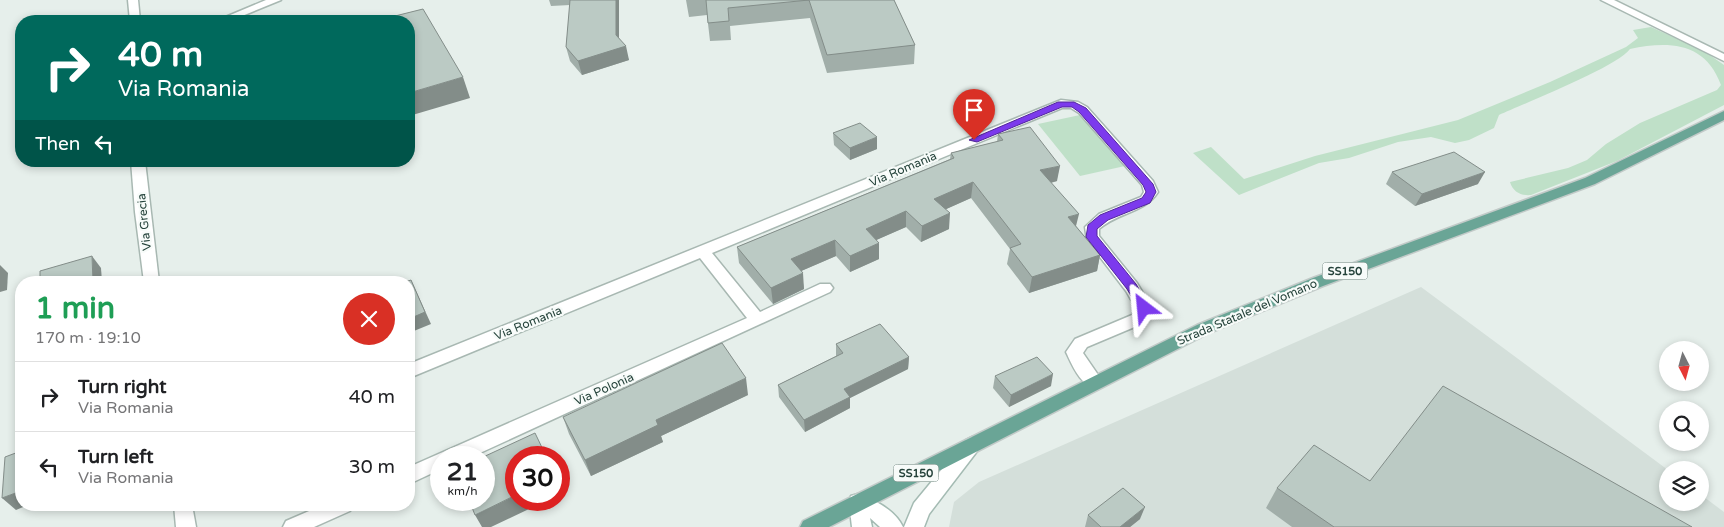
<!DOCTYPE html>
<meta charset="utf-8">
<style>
body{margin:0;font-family:"Varela Round",sans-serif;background:#f2f2f2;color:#202124;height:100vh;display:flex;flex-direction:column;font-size:19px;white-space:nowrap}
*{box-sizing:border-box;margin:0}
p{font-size:16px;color:#757577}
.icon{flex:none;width:28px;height:28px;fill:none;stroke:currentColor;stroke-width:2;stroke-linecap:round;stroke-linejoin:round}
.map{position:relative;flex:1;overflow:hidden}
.side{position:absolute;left:15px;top:276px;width:400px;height:235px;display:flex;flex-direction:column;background:#fff;border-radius:20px;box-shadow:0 2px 8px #0003}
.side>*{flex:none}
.banner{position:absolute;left:15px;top:15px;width:400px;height:152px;border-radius:20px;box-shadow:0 2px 8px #0003;background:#00695c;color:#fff;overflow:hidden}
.needle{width:32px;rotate:174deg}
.fabs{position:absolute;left:1659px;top:341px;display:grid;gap:10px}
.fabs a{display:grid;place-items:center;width:50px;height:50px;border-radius:50%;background:#fff;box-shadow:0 2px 8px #0003;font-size:25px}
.speed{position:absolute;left:430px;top:446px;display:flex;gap:10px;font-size:25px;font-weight:700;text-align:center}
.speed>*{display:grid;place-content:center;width:65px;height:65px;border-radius:50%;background:#fff;box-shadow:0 2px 8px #0003;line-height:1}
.speed small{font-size:12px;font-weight:400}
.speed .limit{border:8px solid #d22;background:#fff;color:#111}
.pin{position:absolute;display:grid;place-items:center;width:42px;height:42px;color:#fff;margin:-51px -21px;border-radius:50% 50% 50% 0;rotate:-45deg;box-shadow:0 0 5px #0007}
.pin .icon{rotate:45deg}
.me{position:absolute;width:55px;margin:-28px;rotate:331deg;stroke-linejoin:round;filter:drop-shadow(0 0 4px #0008)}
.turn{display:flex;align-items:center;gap:18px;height:105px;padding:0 20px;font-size:22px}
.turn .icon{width:65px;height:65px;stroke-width:2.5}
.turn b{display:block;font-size:35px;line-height:42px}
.then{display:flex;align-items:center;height:48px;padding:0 20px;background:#0003;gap:10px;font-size:19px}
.round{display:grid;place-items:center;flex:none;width:52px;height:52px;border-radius:26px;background:#f2f2f2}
.head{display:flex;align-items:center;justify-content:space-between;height:85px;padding:0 20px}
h1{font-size:30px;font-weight:800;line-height:38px;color:#1e9e55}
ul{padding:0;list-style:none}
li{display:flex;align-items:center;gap:15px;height:70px;padding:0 20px;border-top:1px solid #e0e0e0}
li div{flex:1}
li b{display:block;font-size:19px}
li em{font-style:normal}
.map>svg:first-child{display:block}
</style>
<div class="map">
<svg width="1724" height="527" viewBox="0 0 1724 527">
<rect width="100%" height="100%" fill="#e6efeb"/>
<path fill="#d4dfda" d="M1421 287 1668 470V502H1700V494L1724 512V527H949L954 502 979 482Z"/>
<g fill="#bfe0c8">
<path d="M1651 27 1704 51 1724 65V105L1617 161 1531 195C1521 196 1513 192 1510 182L1568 168 1587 160 1606 144 1640 123 1717 90 1721 85C1705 42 1669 41 1630 49 1617 67 1525 103 1499 115L1494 128 1469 140 1455 143 1431 137 1398 142 1349 158 1319 163 1239 195 1193 153 1211 147 1244 179 1315 156 1458 120 1550 82 1626 47 1638 38 1633 30Z"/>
<path d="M1080 115 1125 166 1080 176 1038 124Z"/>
</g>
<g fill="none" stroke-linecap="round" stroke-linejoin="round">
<g stroke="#a8b8b2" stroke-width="3">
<g id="street">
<path d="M128 0H138L140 21H130Z"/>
<path d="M266 0H281L230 21H216Z"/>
<path d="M1601 0H1614L1724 54V61Z"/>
<path d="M1061 100 1078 102 1087 107 1153 181 1158 192C1145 213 1118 212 1099 229V236L1137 283 1152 308 1144 323 1087 347 1083 353 1103 382 1101 387C1083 392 1072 365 1066 352L1075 339 1132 315 1136 308 1126 291 1087 240 1085 227 1099 214 1141 197 1144 192 1142 185 1079 113 1071 108H1062L712 253 760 312 820 284H830L833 288 830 292 469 458H441V469L409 484V467L747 318 700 258 409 378V364Z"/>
<path d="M131 161H145L159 282H144L135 212Z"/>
<path d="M174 505H192L196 527H176Z"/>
<path d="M323 505H352L350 511 314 527H283L286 521Z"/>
</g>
</g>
<g stroke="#a4bbb3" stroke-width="3">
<g id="secondary">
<path d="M972 437 978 440 981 445 978 450 929 514 924 527H904L914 503 966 440Z"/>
<path d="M858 494C875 500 895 510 903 527H880L870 518 872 527H852L849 502 851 496Z"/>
</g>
</g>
<g stroke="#c2cac8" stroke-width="3">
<path id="primary" d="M1724 111V120L1595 184 1323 286 1209 333 829 527H800L803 521 1197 325 1313 278 1585 178Z"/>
</g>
<use href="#street" fill="#fff" fill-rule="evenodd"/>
<use href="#secondary" fill="#fff" fill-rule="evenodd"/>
<use href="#primary" fill="#6aa596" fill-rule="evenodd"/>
</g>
<g fill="#a1aea9">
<path d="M549 0H619V38L629 60 582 75 570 61 566 47 570 5 551 6Z"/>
<path d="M686 0H894L915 45 914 64 827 73 810 18 730 26 731 40 710 41 707 15 689 17Z"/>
<path d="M833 133 877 149 850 160 834 145Z"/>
<path d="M998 134 1057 181 1051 183 1076 226 1100 255 1097 271 1029 293 1007 264 1010 249 971 198 946 209 949 229 921 242 906 227 876 240 879 259 850 272 836 256 801 271 804 289 773 304 739 263 737 247 950 159 951 153 997 142Z"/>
<path d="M1392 172 1478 184 1415 206 1386 184Z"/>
<path d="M836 344 909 357 908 369 850 398V408L805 432 779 397 778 385 836 356Z"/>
<path d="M995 376 1051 386 1009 407 993 388Z"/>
<path d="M748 395 661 436 663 442 591 476 569 434 563 417Z"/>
<path d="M1370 481 1692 527H1292L1266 508 1277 488Z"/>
<path d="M1088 515 1140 519 1130 527H1085Z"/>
</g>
<g fill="#838d89">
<path d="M616 0H619V48L626 46 629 60 582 75 578 61 616 35Z"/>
<path d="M463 77 470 98 409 116V93Z"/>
<path d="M877 137V149L850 160V148Z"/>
<path d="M241 161H255L243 165Z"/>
<path d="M1060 166 1057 181 1037 186 1040 170Z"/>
<path d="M1485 172 1478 184 1415 206 1422 194Z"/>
<path d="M973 182 971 198 933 215 934 199Z"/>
<path d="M906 211V227L865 245 866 229Z"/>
<path d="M950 213 949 229 921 242 922 226Z"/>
<path d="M1079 214 1075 230 1068 217Z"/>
<path d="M835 240 836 256 792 275 791 259Z"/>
<path d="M879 243V259L850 272V256Z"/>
<path d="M1100 255 1097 271 1029 293 1032 277Z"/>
<path d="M92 256 101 268 102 282H93Z"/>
<path d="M0 265 8 273 7 290 0 292Z"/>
<path d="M803 273 804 289 773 304 771 288Z"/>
<path d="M411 280 431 324 409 333V319Z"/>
<path d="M909 357 908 369 850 398V408L805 432 804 420 844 389Z"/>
<path d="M1053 374 1051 386 1009 407 1011 395Z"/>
<path d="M746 378 748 395 661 436 663 442 591 476 585 460 656 420Z"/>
<path d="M559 484 563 493 559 495Z"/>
<path d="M21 491V505H28L16 510 2 498Z"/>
<path d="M516 495V500H548L491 527H482L475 515Z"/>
<path d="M1145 507 1140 519 1130 527H1120Z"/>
</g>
<g fill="#bbcac4" stroke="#838d89">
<path d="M570 0H616V35L626 46 578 61 566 47Z"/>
<path d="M706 0H894L915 45 827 55 809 0 728 8 729 21 708 23Z"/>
<path d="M423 9 463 77 409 93V21H375Z"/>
<path d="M860 123 877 137 850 148 833 133Z"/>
<path d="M1030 127 1060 166 1040 170 1079 214 1068 217 1100 255 1032 277 1010 248 1021 244 973 182 934 199 950 213 922 226 906 211 866 229 879 243 850 256 835 240 791 259 803 273 771 288 737 247 954 158 951 153 1003 140 998 134Z"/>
<path d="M1454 152 1485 172 1422 194 1392 172Z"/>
<path d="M92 256 93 282H40V271Z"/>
<path d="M411 280 425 312 409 319V282H405Z"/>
<path d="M880 324 909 357 844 389 850 397 804 420 778 385 843 353 836 344Z"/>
<path d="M722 343 746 378 656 420 658 425 585 460 563 417Z"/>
<path d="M1037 357 1053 374 1011 395 995 376Z"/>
<path d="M1443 386 1692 527H1334L1277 488 1314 445 1370 481Z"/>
<path d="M535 433 547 458H516V495L475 515 469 500H484V458H481Z"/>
<path d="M21 451V491L2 498 5 457Z"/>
<path d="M1123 488 1145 507 1120 527H1101L1088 515Z"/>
</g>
<path fill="#7c3aed" stroke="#51269a" d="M1058 102H1074L1086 108 1153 184 1156 192 1150 203 1108 220 1097 229V236L1136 284 1150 308 1148 311H1140L1127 289 1086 237 1088 225 1100 215 1142 198 1146 192 1143 185 1079 112 1072 107H1062L977 142 969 140Z"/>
<g text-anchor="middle" stroke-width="4.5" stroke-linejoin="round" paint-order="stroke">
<g fill="#f7fbf9" stroke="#637a73" stroke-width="1">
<rect x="1322.5" y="262.5" width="45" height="17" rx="4"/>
<rect x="893.5" y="464.5" width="45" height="17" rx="4"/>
</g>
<g font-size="11" font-weight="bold" fill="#24423a">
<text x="1345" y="275">SS150</text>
<text x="916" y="477">SS150</text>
</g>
<g font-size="12" fill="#24423a" stroke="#f7fbf9">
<text transform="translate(903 169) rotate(-23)" y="4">Via Romania</text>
<text transform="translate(144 222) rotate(-96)" y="4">Via Grecia</text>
<text transform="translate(1247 312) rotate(-23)" y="4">Strada Statale del Vomano</text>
<text transform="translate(528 323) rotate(-22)" y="4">Via Romania</text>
<text transform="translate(604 389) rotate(-24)" y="4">Via Polonia</text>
</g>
</g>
</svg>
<div class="fabs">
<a><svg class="needle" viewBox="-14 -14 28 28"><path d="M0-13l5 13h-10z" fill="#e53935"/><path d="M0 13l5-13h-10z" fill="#757577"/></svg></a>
<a><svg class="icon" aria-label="search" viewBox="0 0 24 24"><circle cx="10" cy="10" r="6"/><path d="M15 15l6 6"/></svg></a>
<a><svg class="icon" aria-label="layers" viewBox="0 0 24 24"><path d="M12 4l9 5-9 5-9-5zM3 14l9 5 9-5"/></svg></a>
</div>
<div class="speed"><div>21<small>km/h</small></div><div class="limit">30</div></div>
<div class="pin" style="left:974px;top:140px;background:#d93025"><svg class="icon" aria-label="arrive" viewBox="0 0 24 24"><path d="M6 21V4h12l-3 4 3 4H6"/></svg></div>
<svg class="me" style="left:1144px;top:308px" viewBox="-20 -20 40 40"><path d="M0-17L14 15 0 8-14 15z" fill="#7c3aed" stroke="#fff" stroke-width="4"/></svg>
<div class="banner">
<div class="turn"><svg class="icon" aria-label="right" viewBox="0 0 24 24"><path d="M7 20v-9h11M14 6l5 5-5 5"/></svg><div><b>40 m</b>Via Romania</div></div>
<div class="then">Then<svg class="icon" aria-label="left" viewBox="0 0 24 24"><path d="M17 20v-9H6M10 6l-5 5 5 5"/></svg></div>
</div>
<section class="side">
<div class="head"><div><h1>1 min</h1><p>170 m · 19:10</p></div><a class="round" style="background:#d93025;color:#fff"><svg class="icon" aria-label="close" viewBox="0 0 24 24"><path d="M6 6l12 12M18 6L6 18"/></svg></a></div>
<ul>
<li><svg class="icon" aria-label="right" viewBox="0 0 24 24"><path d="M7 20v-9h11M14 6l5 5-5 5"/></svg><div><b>Turn right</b><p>Via Romania</p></div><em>40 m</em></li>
<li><svg class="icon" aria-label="left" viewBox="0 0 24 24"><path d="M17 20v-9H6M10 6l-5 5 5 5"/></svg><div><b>Turn left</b><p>Via Romania</p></div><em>30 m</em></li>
</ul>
</section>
</div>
